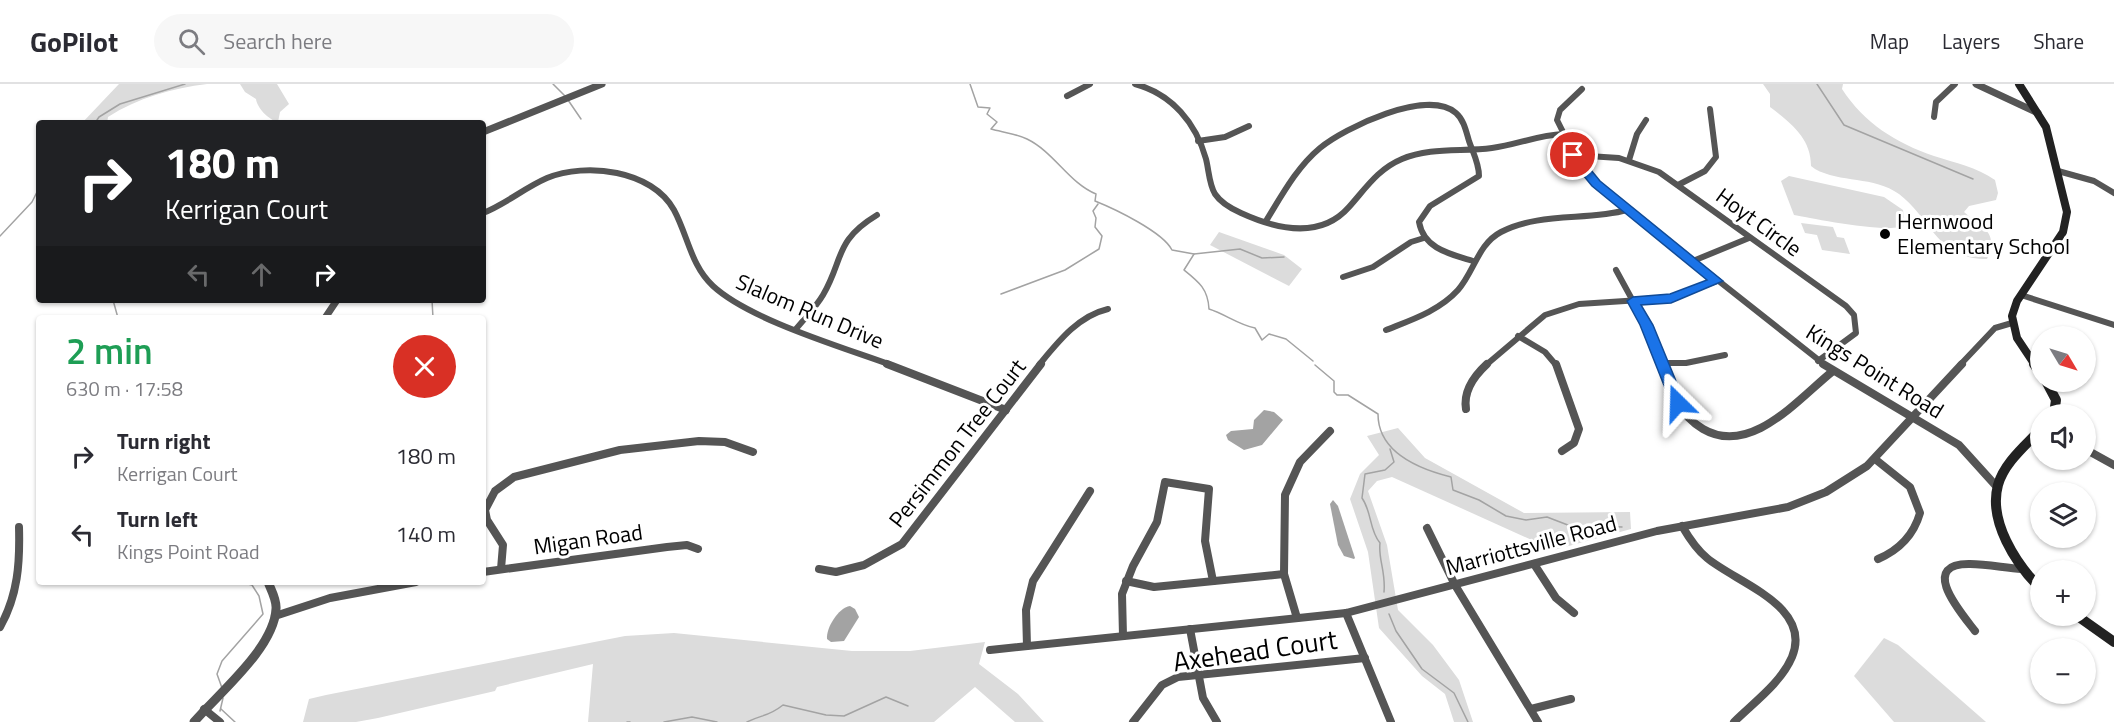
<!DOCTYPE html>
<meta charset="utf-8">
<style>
body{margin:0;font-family:"Titillium Web",sans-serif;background:#f7f7f7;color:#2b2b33;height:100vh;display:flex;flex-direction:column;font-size:22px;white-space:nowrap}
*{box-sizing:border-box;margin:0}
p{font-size:20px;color:#7c7c81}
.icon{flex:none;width:33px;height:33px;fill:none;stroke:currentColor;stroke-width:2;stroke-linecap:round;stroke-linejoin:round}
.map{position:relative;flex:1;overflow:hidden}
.drawer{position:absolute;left:36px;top:231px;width:450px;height:270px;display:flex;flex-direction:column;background:#fff;border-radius:6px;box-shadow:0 2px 4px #0004}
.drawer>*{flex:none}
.hud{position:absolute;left:36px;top:36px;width:450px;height:183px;border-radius:6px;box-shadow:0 2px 4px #0004;background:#202124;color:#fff;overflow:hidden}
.needle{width:39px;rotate:128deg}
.tools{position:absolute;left:2030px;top:242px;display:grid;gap:12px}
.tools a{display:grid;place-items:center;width:66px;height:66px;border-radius:50%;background:#fff;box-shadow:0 2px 4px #0004;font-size:30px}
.pin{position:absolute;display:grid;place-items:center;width:51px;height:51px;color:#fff;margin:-26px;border:3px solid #fff;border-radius:50%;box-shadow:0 2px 6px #0007}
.me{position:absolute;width:66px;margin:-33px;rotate:338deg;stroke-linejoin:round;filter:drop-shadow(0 0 4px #0008)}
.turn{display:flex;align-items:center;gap:21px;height:126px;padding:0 30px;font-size:27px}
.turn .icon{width:78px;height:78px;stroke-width:2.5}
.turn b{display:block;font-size:42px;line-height:51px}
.lanes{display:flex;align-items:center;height:57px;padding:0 30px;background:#0003;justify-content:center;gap:30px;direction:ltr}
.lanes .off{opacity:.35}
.round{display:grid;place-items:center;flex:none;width:63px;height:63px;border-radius:32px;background:#f7f7f7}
.head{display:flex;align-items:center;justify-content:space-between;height:102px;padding:0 30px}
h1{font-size:36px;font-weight:600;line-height:45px;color:#1e9e55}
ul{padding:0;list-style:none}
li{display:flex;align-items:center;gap:18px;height:78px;padding:0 30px}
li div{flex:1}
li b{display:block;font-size:22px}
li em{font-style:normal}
header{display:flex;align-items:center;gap:36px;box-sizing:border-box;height:84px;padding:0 30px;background:#fff;border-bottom:2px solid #e1e1e2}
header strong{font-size:28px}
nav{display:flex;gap:33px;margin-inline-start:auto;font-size:21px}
.search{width:420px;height:54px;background:#f7f7f7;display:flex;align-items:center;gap:15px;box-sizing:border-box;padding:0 21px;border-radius:33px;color:#7c7c81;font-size:22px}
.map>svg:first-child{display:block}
</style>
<header>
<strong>GoPilot</strong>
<div class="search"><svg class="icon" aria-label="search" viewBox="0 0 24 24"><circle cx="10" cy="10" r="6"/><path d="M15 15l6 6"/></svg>Search here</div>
<nav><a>Map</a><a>Layers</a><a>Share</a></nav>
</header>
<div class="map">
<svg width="2114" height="638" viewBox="0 0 2114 638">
<rect width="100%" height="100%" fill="#fff"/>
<g fill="#dcdcdc">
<path d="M119 0H207C173 4 137 14 108 33L107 39H82Z"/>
<path d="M240 0H277L289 20 280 28 278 38C269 36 257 24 256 15L245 8Z"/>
<path d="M1763 0H1843L1842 5C1864 39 1896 59 1934 72 1956 79 1976 83 1995 96L1998 109 1996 116 1969 122 1964 128C1983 145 1999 147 1987 175 1936 175 1933 136 1899 110 1874 92 1840 99 1815 85L1811 82C1811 54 1791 39 1770 23V10Z"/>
<path d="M1789 92 1884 113 1903 126 1905 140C1898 152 1811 134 1794 131L1781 97Z"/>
<path d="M1801 139 1833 143 1837 153 1844 154 1850 170 1822 166 1817 151 1805 149Z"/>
<path d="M1219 148 1284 171 1302 185 1289 202 1210 161Z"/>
<path d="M1398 344 1425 374 1524 429 1630 428 1631 445 1554 466 1392 393 1377 397 1368 407 1387 461 1398 526 1433 561 1459 596 1473 638H1454L1445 610 1422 592 1379 544 1368 468 1350 415 1360 390 1379 371 1367 352Z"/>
<path d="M674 549 852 567H910L985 558 979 580 1018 610 1044 638H1015L975 603 934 638H588L593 580 497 603 495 607 378 634 356 638H303L309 615 326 611 625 552Z"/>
<path d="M1884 554 1898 561 1986 638H1894L1854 592Z"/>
</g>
<g fill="#a3a3a3">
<path d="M1264 326 1274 328 1283 336 1262 361 1244 366 1228 356 1226 351 1231 347 1253 345 1254 336Z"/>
<path d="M1333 416 1338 422 1355 474 1354 475 1344 472 1338 461 1330 420Z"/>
<path d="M850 522 855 525 859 533 844 557 831 558 827 555C826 544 838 524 850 522Z"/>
</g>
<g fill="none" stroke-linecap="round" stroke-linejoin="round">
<g stroke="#a3a3a3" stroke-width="1.5">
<path d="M553 0 565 12"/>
<path d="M970 0 978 23 990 24 987 30 997 38 991 45C1002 48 1017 50 1027 55 1054 68 1069 99 1096 110L1095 117C1115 125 1163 148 1172 166L1194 170 1184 186C1199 198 1208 205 1209 225 1225 230 1239 241 1255 244L1262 256 1269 250 1286 255 1313 277"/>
<path d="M1817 0 1844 41 1973 95"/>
<path d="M568 16 581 35"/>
<path d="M101 39 97 36 99 33 120 20 185 0"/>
<path d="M0 152 32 118 39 104"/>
<path d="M1194 170 1240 165 1262 174 1284 173"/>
<path d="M1001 210 1065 186 1099 165 1102 152 1095 143 1096 134 1093 127 1098 120"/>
<path d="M113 216 118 234"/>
<path d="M432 216 433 234"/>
<path d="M1315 281 1334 297V308L1337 311H1348L1378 330C1378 369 1419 385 1451 393L1453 406 1479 416 1506 432 1526 436 1547 433 1586 448 1599 442 1622 443"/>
<path d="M1384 508C1386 488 1378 475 1380 459 1369 446 1372 428 1362 414L1365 390 1385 386 1394 378 1390 365"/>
<path d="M1389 530 1396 547 1422 585 1454 609 1468 638"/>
<path d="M222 604 217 590 222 577 263 530 259 512 252 501 240 498"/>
<path d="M221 625 235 638"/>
<path d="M220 627 223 614"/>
<path d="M627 638H630"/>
<path d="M664 638 692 633 717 638"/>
<path d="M747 638C763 630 768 633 783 621L826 631 844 632 886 613 908 622"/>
</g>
<g stroke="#555" stroke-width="6">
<path d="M1135 0C1172 10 1196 39 1206 75 1209 87 1209 100 1215 110 1221 119 1232 125 1241 129 1276 145 1320 156 1349 123 1366 104 1378 85 1402 75 1430 63 1462 68 1492 64 1516 61 1538 51 1563 50"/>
<path d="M1582 5 1560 26 1557 36 1579 80 1596 100 1825 281"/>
<path d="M1067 12 1090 0"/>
<path d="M1934 33 1936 18 1955 0"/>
<path d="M1198 57 1225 53 1249 42"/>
<path d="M1573 71 1619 74 1659 88 1846 222 1854 231 1856 249 1818 277"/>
<path d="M1629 76 1637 50 1646 36"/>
<path d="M2058 87 2094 97 2114 109"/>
<path d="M1678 101 1705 87 1716 73 1710 25"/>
<path d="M483 129C506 120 524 104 547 94 586 78 652 86 674 126 688 152 691 182 713 202 750 236 842 263 891 281"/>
<path d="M1266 137C1282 111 1297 83 1320 64 1344 44 1427 4 1456 29 1464 36 1466 47 1469 57 1473 69 1479 79 1479 92L1430 122 1419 138C1424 165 1450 170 1473 177"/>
<path d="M1693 177 1749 154"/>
<path d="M1616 186 1646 241 1663 281"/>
<path d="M1343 193 1373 183 1411 158 1424 154"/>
<path d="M2021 211 2114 241"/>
<path d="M796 245C805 234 816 223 823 211 844 175 834 157 877 131"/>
<path d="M1386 246C1411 236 1439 227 1458 206 1474 188 1478 160 1501 148 1539 128 1587 137 1627 126"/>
<path d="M1518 252 1545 268 1556 281"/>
<path d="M1662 279H1686L1725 271"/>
<path d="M1039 281C1058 258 1078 232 1108 225"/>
<path d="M1486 281 1545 231 1579 220 1671 214 1717 197"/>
<path d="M1960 281 1995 244 2012 239"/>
</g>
<g stroke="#555" stroke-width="8">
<path d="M887 280 1006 326"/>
<path d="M1556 280 1579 345 1574 359 1562 367"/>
<path d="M1662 280C1667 293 1672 306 1678 319 1683 329 1693 339 1703 345 1751 373 1799 314 1833 287"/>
<path d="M1823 280 1959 361 1997 403"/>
<path d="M1466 325C1463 307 1474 292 1487 280"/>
<path d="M2085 365 2114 381"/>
<path d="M1875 375 1910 403 1920 429C1914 450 1899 466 1878 475"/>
<path d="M1682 442C1689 454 1697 466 1707 474 1737 499 1813 522 1792 573 1781 599 1753 619 1734 638"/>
<path d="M1427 444 1455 501 1538 638"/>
<path d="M1534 480 1556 514 1574 529"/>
<path d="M501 485 503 461 487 436 485 426 495 407 514 393 620 366 699 357 725 358 753 368"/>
<path d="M819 485 836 488 864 481 902 460 1041 280"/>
<path d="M483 488 667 463 687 461 698 465"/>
<path d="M1126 497 1154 503 1284 490"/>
<path d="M1346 529 1391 638"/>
<path d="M275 532 330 514 416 498"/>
<path d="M1297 534 1284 490 1285 411 1300 378 1330 347"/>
<path d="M0 543C18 511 20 479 19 443"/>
<path d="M1190 545 1203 614 1217 638"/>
<path d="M1975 547C1962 530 1917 479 1970 480 1988 480 2005 484 2022 485"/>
<path d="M1123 552 1122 510 1133 482 1157 438 1165 398 1209 405 1205 457 1213 497"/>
<path d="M1027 562 1026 526 1033 497 1090 407"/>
<path d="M990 566 1346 529 1657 447 1788 423 1826 408 1867 382 1962 280"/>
<path d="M204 625 220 638"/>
<path d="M1531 625 1571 615"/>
<path d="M1133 638 1162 601 1178 593 1365 574"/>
</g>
<g stroke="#555" stroke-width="7">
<path d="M1976 0 2038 29"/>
<path d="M483 48 602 0"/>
<path d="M325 234 337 216"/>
</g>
<path stroke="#555" stroke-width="9" d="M194 638C219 609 274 564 276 525 277 516 271 506 268 498"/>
<path stroke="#222" stroke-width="8" d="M2019 0 2046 43 2067 128 2063 148 2017 217 2012 232 2017 254 2035 281"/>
<g stroke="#222" stroke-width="10">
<path d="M2034 280 2040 289"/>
<path d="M2046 297 2056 316 2054 330"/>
<path d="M2040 346C2025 362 2004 379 1998 401 1988 437 2016 480 2040 504"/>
<path d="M2076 531 2114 558"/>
</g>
</g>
<path fill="#1a73e8" stroke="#114b97" stroke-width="1.5" d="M1569 69H1577L1600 97 1723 197 1671 219 1641 221 1653 241 1685 319 1683 323H1673L1671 319 1640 241 1627 217 1633 213 1670 210 1707 196 1592 102 1569 74Z"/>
<circle fill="#000" stroke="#fff" stroke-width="2" cx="1885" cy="150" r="6"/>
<g text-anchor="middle" stroke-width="6" stroke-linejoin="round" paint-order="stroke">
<g font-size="22" fill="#000" stroke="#fff" text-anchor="start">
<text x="1897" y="145">Hernwood<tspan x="1897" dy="25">Elementary School</tspan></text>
</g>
<g font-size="22" fill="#000" stroke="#fff">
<text transform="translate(1759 138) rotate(36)" y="8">Hoyt Circle</text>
<text transform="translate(810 227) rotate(23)" y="8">Slalom Run Drive</text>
<text transform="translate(1875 287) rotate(32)" y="8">Kings Point Road</text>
<text transform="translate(957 359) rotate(-52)" y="8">Persimmon Tree Court</text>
<text transform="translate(588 455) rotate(-8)" y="8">Migan Road</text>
<text transform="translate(1531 461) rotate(-15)" y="8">Marriottsville Road</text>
</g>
<g font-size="27" fill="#000" stroke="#fff">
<text transform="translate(1255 567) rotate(-8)" y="9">Axehead Court</text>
</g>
</g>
</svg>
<div class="tools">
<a><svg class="needle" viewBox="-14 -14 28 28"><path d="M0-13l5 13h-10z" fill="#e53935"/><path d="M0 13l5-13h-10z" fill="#7c7c81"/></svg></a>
<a><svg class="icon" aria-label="sound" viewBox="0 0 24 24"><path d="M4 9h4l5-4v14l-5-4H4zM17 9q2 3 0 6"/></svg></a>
<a><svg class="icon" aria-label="layers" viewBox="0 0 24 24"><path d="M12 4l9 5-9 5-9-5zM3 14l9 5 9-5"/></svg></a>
<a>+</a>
<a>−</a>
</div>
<div class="pin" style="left:1573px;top:71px;background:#d93025"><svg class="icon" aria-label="arrive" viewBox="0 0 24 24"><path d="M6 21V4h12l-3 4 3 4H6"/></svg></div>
<svg class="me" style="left:1678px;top:319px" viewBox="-20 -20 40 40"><path d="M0-17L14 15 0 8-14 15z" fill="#1a73e8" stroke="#fff" stroke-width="4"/></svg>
<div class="hud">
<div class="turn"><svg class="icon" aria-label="right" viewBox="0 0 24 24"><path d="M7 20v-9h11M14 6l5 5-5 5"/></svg><div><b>180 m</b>Kerrigan Court</div></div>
<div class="lanes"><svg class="icon off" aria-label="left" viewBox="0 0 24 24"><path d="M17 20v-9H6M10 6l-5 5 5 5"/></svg><svg class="icon off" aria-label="ahead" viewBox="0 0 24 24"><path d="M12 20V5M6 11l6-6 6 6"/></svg><svg class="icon" aria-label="right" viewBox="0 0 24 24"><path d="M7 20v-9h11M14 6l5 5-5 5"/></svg></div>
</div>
<section class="drawer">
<div class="head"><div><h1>2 min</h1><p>630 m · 17:58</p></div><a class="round" style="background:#d93025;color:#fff"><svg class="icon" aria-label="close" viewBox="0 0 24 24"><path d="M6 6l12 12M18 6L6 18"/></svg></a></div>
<ul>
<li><svg class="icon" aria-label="right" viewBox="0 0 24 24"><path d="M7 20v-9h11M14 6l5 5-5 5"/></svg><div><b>Turn right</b><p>Kerrigan Court</p></div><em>180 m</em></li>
<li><svg class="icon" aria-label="left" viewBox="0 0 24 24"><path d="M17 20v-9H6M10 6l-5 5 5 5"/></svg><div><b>Turn left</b><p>Kings Point Road</p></div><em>140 m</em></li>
</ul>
</section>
</div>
